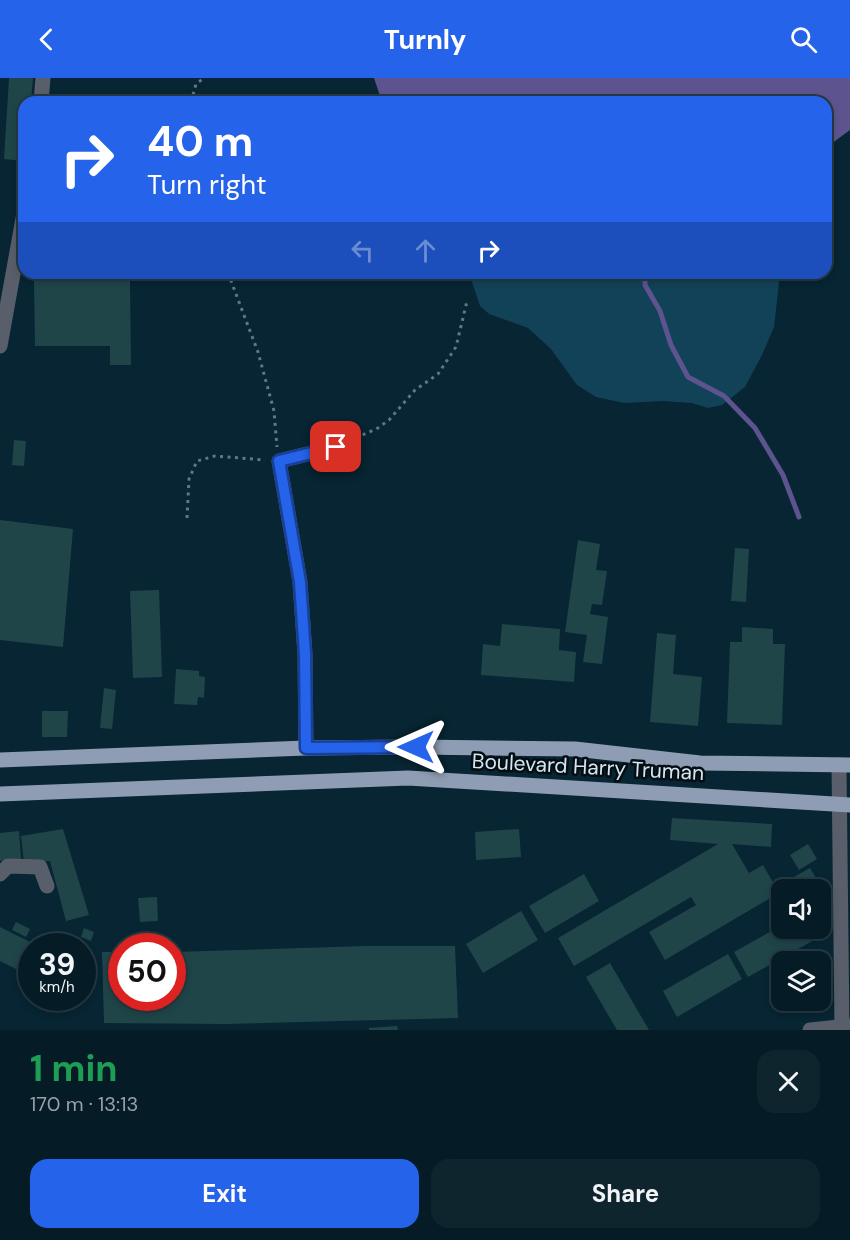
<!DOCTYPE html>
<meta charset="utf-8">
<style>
body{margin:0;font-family:"DM Sans",sans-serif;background:#0e252e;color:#f1f3f6;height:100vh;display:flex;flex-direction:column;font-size:22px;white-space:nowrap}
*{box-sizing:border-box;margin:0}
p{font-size:20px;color:#97a1a7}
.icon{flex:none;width:33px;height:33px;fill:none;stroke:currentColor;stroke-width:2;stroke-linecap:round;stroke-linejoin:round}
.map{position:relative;height:952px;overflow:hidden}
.drawer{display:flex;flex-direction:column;background:#051c26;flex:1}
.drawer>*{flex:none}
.hud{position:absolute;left:18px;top:18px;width:814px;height:183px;border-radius:18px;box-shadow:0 3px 9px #0003,0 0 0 2px #263a43;background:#2563eb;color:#fff;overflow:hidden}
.controls{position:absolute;left:771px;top:801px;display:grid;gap:12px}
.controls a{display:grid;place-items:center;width:60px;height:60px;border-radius:12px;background:#051c26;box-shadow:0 3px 9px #0003,0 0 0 2px #263a43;font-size:30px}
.speed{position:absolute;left:18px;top:855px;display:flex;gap:12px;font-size:30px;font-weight:700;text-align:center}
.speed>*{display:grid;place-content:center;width:78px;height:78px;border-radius:50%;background:#051c26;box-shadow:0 3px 9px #0003,0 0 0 2px #263a43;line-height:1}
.speed small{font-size:15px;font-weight:400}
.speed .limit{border:9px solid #d22;background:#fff;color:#111}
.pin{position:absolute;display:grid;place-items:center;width:51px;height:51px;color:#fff;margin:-26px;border-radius:12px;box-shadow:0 3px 9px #0006}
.me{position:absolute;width:66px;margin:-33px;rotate:270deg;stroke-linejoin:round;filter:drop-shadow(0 0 4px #0008)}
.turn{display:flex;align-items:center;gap:21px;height:126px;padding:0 30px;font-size:27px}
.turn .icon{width:78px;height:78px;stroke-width:2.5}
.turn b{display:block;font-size:42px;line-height:51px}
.lanes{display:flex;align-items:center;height:57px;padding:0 30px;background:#0003;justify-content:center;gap:30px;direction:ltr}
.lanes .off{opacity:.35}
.round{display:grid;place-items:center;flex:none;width:63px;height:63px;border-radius:18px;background:#0e252e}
.headline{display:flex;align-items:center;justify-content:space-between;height:102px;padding:0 30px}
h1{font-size:36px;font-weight:700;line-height:45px;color:#1e9e55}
.button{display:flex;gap:12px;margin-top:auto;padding:12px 30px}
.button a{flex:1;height:69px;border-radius:18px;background:#2563eb;color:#fff;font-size:24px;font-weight:700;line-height:69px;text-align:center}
.button a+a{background:#0e252e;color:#f1f3f6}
header{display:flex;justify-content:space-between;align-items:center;height:78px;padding:0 30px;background:#2563eb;color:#fff;font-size:27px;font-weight:700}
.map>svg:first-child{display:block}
</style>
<header><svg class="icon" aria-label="back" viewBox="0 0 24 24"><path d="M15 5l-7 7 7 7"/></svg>Turnly<svg class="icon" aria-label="search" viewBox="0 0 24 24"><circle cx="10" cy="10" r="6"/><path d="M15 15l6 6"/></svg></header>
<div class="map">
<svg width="850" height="952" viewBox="0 0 850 952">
<rect width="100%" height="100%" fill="#072533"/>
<path fill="#124257" d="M469 195H777L779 205 774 249 762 277 745 309 722 327 708 330 692 325 663 323 624 325 596 319 577 307 551 271 528 250 489 236 480 228Z"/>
<path fill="#5d538f" d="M374 0H850V52L827 69 826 24H382Z"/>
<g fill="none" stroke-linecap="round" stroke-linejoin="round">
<path stroke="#5d538f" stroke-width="5" d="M645 195V207L660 233 671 267 688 299 724 318 755 350 783 397 799 439"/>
</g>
<g fill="#1f4549">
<path d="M9 0H33L31 24H24V83L4 81Z"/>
<path d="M83 195H119V203H130L131 287H110V268H35L34 203H83Z"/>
<path d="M14 362 26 363 24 388 12 387Z"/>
<path d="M0 442 73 451 63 569 0 562Z"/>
<path d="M578 462 600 466 596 492 607 493 602 527 592 526 590 536 608 539 602 586 583 584 587 557 565 554Z"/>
<path d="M735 470 749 471 746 524 731 523Z"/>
<path d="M159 512 162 599 133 600 130 513Z"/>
<path d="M502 546 560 551 559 572 576 574 574 604 481 597 483 566 500 568Z"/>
<path d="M742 549 773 551V566H785L782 647 727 645 730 564H742Z"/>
<path d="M657 555 676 557 673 596 702 599 698 648 650 644Z"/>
<path d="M176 591 199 593V598L205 599 204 620 198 619 197 627 174 626Z"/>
<path d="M104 610 116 612 112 651 100 650Z"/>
<path d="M42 633H68L67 659H42Z"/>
<path d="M672 740 772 746 771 769 732 766 749 795 763 787 779 815 665 882 649 854 696 827 691 819 574 888 558 860 718 766 670 762Z"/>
<path d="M63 751 89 837 66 843 50 783 24 785 21 758Z"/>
<path d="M519 751 521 779 476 782 475 754Z"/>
<path d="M19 753 21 781 0 783V755Z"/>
<path d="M808 766 817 781 799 792 790 777Z"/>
<path d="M810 790 819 805 808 812H799L792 800Z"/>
<path d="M584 796 599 823 545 855 529 828Z"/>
<path d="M157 819 158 843 140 844 138 820Z"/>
<path d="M521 833 538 862 483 895 466 866Z"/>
<path d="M16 844 30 851 26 859 12 852Z"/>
<path d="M782 847V850H807L814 862 748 899 734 874Z"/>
<path d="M0 849 38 868H32V899L0 883Z"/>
<path d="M84 850 94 854 91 863 81 859Z"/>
<path d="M366 868H455L458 940 226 946 104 945 102 874H122V920H172V874Z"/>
<path d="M728 876 742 901 677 939 663 913Z"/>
<path d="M610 885 649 952H617L586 899Z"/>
<path d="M40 920H57L54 926Z"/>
<path d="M397 948 398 952H369V950Z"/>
</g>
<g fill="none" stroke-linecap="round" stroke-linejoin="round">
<g stroke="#607884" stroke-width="3" stroke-dasharray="3 4.5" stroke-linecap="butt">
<path d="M191 24 196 6 204 0"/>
<path d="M228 195 258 274 274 333 277 369"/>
<path d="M349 363 378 350 389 342 415 312 438 296 456 269 467 223"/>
<path d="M187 440 189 401 197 383 215 378 265 382"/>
</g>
<g stroke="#585f6a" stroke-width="15">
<path d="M41 24 43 0"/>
<path d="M0 268 24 135"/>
<path d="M306 670 305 576 300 504 279 383 336 369"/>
<path d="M839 687 842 952"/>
<path d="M0 796 8 788 40 789 47 808"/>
<path d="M810 952 849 948"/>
</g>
<g stroke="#8f9db4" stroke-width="15">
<path d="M0 682 306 670 416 669 575 671 700 685 850 687"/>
<path d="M0 716 408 700 850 727"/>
</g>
</g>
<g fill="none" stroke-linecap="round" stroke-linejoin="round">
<g stroke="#184099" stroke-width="15">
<path id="route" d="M336 369 279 383 300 504 305 576 306 670 416 669"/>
</g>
<use href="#route" stroke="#2563eb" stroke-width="10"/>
</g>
<g text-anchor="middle" stroke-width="5" stroke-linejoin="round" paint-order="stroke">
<g font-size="21" fill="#d5e6ef" stroke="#030d13">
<text transform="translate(588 689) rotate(3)" y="7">Boulevard Harry Truman</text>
</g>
</g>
</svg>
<div class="controls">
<a><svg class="icon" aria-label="sound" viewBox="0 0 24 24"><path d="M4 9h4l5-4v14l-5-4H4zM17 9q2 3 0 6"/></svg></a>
<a><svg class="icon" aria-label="layers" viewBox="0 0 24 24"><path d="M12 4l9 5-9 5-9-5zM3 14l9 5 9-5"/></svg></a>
</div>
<div class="speed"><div>39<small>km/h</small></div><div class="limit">50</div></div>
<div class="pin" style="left:336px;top:369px;background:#d93025"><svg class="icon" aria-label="arrive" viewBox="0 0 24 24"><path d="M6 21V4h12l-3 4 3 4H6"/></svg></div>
<svg class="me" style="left:416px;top:669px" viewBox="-20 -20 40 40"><path d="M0-17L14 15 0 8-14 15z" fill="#2563eb" stroke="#fff" stroke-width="4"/></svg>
<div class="hud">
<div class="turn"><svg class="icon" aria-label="right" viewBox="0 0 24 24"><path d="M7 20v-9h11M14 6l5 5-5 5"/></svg><div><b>40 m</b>Turn right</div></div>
<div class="lanes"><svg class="icon off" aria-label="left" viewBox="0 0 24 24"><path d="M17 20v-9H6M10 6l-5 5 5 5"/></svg><svg class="icon off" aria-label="ahead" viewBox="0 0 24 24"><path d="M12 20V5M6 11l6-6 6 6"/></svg><svg class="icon" aria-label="right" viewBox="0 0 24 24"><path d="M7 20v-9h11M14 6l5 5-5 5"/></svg></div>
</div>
</div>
<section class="drawer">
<div class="headline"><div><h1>1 min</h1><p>170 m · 13:13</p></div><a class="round"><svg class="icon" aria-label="close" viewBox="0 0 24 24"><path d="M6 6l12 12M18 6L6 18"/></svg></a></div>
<div class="button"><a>Exit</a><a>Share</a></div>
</section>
